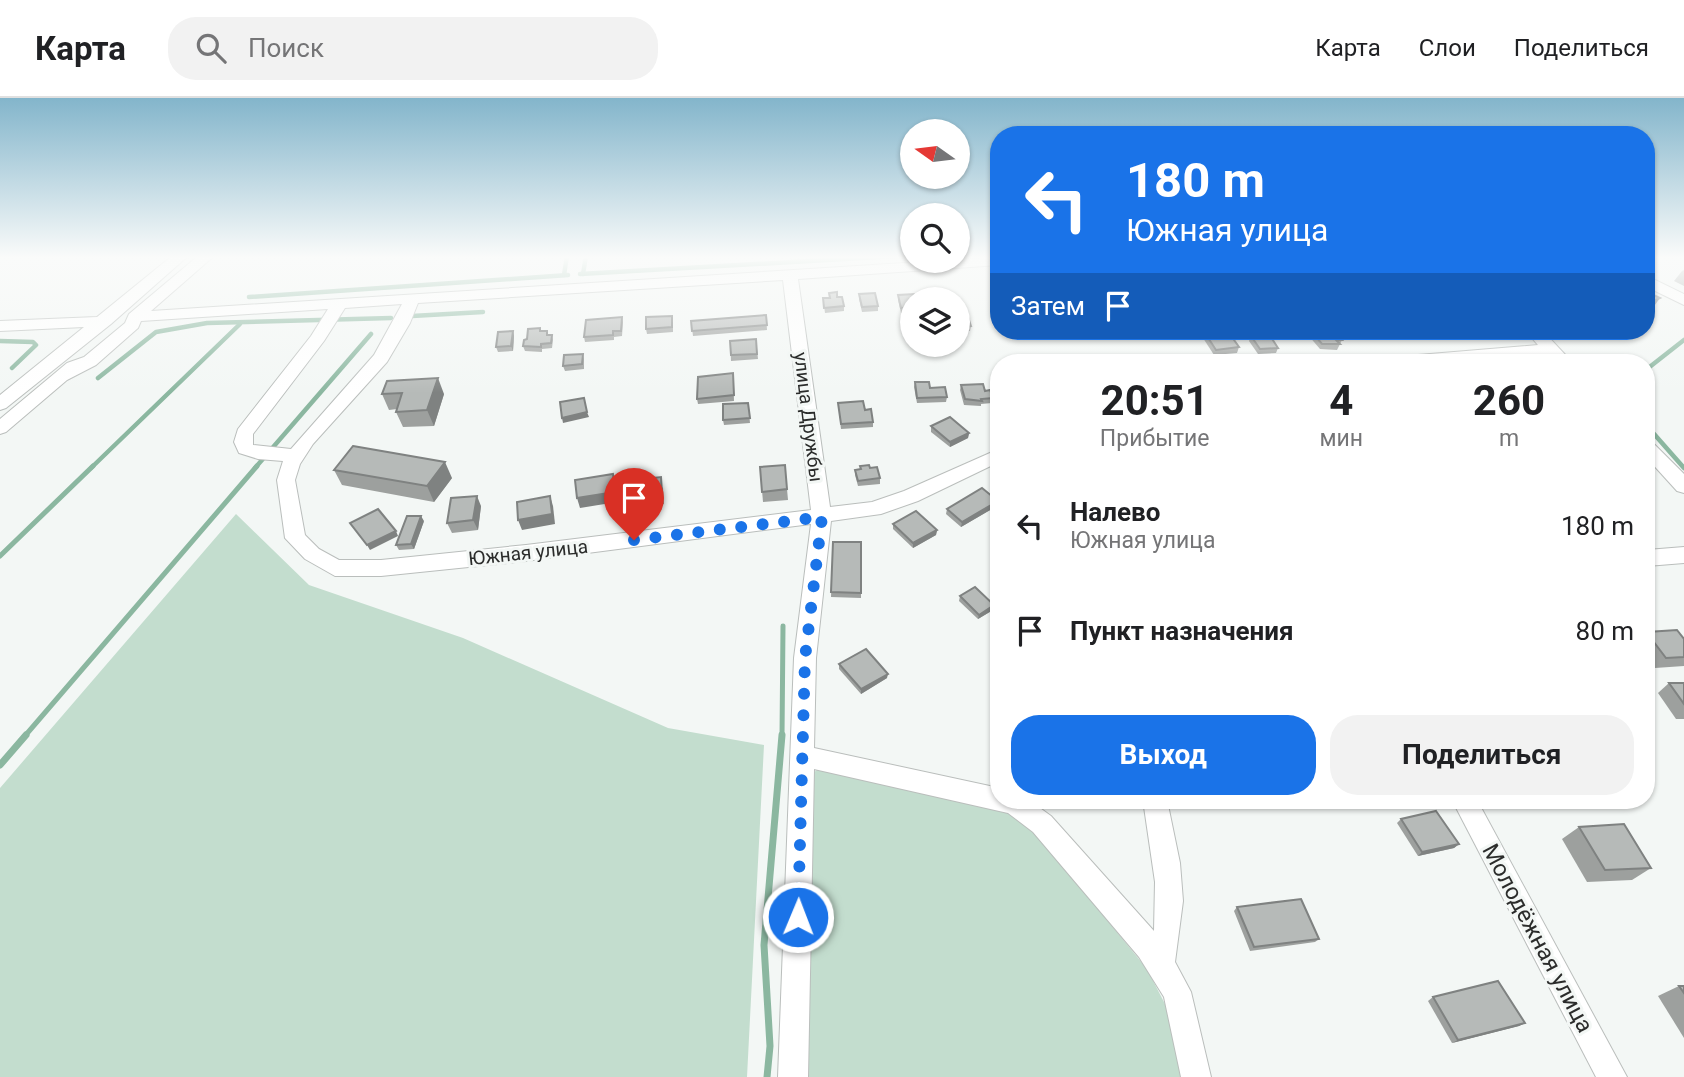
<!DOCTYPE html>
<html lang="ru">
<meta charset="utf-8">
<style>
body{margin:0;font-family:Roboto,sans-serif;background:#f2f2f2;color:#202124;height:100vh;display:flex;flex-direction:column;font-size:26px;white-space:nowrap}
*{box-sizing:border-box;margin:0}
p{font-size:23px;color:#757577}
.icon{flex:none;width:38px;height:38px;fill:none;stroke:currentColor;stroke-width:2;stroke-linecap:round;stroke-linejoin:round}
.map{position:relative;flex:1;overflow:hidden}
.details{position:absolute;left:990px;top:256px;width:665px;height:455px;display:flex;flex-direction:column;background:#fff;border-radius:28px;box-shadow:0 2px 5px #0004}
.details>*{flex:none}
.banner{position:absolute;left:990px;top:28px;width:665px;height:214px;border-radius:28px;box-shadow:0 2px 5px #0004;background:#1a73e8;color:#fff;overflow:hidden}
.needle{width:46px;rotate:284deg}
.buttons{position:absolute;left:900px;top:21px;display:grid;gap:14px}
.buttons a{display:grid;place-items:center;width:70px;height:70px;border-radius:50%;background:#fff;box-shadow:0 2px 5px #0004;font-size:35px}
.pin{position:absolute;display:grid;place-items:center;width:60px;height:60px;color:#fff;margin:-72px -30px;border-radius:50% 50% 50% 0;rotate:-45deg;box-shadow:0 0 7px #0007}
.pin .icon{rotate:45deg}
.me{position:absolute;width:77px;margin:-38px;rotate:1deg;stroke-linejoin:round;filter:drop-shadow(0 0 5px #0008)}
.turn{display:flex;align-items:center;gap:24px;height:147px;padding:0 21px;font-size:32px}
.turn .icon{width:91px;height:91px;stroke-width:2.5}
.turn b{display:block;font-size:49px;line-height:60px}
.then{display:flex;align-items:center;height:66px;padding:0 21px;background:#0003;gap:14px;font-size:26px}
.eta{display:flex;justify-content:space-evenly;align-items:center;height:119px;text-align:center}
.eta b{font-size:42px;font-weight:700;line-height:49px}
.cta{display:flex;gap:14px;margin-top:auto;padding:14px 21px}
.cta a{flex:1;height:80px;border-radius:28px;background:#1a73e8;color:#fff;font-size:28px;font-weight:700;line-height:80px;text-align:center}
.cta a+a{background:#f2f2f2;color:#202124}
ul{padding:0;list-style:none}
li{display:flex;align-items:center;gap:21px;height:105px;padding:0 21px}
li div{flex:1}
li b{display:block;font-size:26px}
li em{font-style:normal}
header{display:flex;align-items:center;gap:42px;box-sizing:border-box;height:98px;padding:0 35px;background:#fff;border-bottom:2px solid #e0e0e0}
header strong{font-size:33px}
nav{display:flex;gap:38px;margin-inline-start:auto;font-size:24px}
.search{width:490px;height:63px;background:#f2f2f2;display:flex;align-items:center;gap:18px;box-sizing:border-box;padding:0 24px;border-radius:28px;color:#757577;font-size:26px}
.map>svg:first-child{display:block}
</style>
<header>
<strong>Карта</strong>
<div class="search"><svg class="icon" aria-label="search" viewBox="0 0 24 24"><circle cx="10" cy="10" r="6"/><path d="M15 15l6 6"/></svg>Поиск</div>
<nav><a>Карта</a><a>Слои</a><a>Поделиться</a></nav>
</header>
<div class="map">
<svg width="1684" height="979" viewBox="0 0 1684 979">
<rect width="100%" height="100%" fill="#f3f7f5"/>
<g fill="#c3ddce">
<path d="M236 416 309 487 463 540 668 630 764 647 747 979H0V690Z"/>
<path d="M817 672C880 683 984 690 1032 730L1147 871 1166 908 1185 979H801L810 677Z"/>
</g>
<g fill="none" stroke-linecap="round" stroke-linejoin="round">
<g stroke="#8bb7a0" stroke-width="4.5">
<path d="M580 176 897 158"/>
<path d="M583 176 586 158"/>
<path d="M564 177 567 158"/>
<path d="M249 199 568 177"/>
<path d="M412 218 483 214"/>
<path d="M0 243 33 244 36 247 12 270"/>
<path d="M1647 271 1684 242"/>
<path d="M98 280 156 234 207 225 391 220"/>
<path d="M1647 328 1684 370"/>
<path d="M91 370 240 226"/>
<path d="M255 370 371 236"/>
</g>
<g stroke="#8bb7a0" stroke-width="5">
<path d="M0 458 93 368"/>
<path d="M24 639 257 368"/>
<path d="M782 639 783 528"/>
</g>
<g stroke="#8bb7a0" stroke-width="7">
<path d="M0 667 26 637"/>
<path d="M767 979 770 948 764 847 782 637"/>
</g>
<g stroke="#babebc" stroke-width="2">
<g id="minor">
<path d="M172 158H188L111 226 6 310 0 312V297L84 229 0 233V223L97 219Z"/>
<path d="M198 158H214L151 213 999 159V167L798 181 830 409 872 404 904 393 999 351V364L918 403 881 416 831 423 816 560 814 650 999 690V702H1029L1051 718 1154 833 1155 784 1143 702H1167L1180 765 1183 803 1175 864 1191 894 1211 979H1181L1164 899 1139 859 1033 734 1008 715 814 671 808 979H778L794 560 811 426 526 463 381 478H335L305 461 285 440 277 382 283 363 258 361 239 355 234 344 238 331 311 238 328 211 141 223 138 230 96 267 67 282 6 334 0 336V321L67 265 84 259 125 225 129 216ZM783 182 811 412 526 447 381 462H339L319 451 305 437 295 382 300 366 313 346 387 264 410 225 418 205ZM402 206 374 257 291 351 253 347V336L324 243 345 210Z"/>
<path d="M1647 178 1684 196V207L1647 189Z"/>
<path d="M1526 233H1543L1572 264H1555L1547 256 1453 264H1386L1394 259 1538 247Z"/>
<path d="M1647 343 1653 345 1684 376V395L1677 393 1647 360Z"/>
<path d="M1684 449V465L1647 468V452Z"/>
<path d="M1452 702H1477L1627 979H1596Z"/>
</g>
</g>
<use href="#minor" fill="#fff" fill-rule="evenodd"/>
</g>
<g fill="#9da09e">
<path d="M1684 172V188L1674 183 1682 173Z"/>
<path d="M829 195 837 199 844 208V213L825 215 823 200H829Z"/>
<path d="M859 196 878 208V213L862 214 859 201Z"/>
<path d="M898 197 912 201V214L901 215 898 202Z"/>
<path d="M997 211H999V233H1010L999 234 996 226 997 221H998L997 216Z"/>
<path d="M957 214 971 228 970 233 957 234Z"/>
<path d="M766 217 767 232 693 238 691 223Z"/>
<path d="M622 219 623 224 622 238 614 239V242L585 244 584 239Z"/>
<path d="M673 223V234L647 236 646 231Z"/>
<path d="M540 230 541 233H547L548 237H552L553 242 552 250 542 251V254L525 253 523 248 527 241Z"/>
<path d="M513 233 514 238 513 253 498 254 496 249Z"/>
<path d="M1309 233H1334L1342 242 1337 252 1320 251 1308 237Z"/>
<path d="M1365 233H1398L1396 239 1378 242Z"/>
<path d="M1430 233H1459L1456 238 1437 240Z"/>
<path d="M1205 235 1239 249 1237 255 1214 257 1203 240Z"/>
<path d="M1251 238 1278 250 1276 255 1258 256 1249 243Z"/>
<path d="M756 241 758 261 731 263 730 243Z"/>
<path d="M583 256 584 261V271L565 273 563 268Z"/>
<path d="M733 275 734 303 698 306 697 301Z"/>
<path d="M387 283 444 296 434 328 403 329 396 314 397 311 389 312 382 296Z"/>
<path d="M915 284 930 290 947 299 946 304 917 305 914 289Z"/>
<path d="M961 287 985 293 993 300 992 305 981 306V308L964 307 960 292Z"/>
<path d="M748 305 750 325 724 327 723 322Z"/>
<path d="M838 305 873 324V329L841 331Z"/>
<path d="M931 328 969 335 968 340 950 349 931 334Z"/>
<path d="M860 368 870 370 880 380V386L858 388 855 377V372L860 371Z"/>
<path d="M760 369 787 391 788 402 763 404Z"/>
<path d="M334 372 452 380 434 404 342 387Z"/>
<path d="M653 380 663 390 664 406 656 407V410L638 412 635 402Z"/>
<path d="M481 408 478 432 452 435 447 425Z"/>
<path d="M997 408 961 429 946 416 947 411Z"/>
<path d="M424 423 414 451 399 452 396 447Z"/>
<path d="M893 426 937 432 936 437 913 450 893 431Z"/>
<path d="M833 444H861V500L831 499Z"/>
<path d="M960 498 994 507 993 512 978 521 959 503Z"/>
<path d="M1647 534 1684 541V568L1655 570 1647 559Z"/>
<path d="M839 566 887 580 861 596 839 571Z"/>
<path d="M1669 585H1684V621H1676L1658 595Z"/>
<path d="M1208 702H1228L1209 705Z"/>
<path d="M1401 721 1459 746 1454 750 1418 758 1397 725Z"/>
<path d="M1579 729 1651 770 1632 782 1587 784 1562 741Z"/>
<path d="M1237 809 1319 841 1315 844 1250 853 1234 813Z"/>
<path d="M1679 888H1684V940L1658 898Z"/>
<path d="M1433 899 1525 925 1519 928 1452 945 1428 903Z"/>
</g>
<g fill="#7f8281">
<path d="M1660 200 1652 211 1647 213V206Z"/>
<path d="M513 233 514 238 513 253 511 248Z"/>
<path d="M1399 234 1396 239 1378 242 1381 237Z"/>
<path d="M438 280 444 296 434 328 427 312Z"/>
<path d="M587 314 589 319 563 325 562 320Z"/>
<path d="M969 335 968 340 950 349V344Z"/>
<path d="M445 364 452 380 434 404 427 388Z"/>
<path d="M613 376 617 404 580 410 577 400Z"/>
<path d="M477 398 481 408 478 432 473 422Z"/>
<path d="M550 398 553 408 555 426 522 432 518 422Z"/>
<path d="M998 403 997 408 961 429 962 424Z"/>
<path d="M421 418 424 423 414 451 411 446Z"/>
<path d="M937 432 936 437 913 450V445Z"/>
<path d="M396 433 398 438 370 452 367 447Z"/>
<path d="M994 507 993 512 978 521 979 517Z"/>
<path d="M888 576 887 580 861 596V591Z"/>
<path d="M1459 746 1454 750 1418 758 1422 754Z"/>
<path d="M1525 925 1519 928 1452 945 1458 942Z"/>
</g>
<g fill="#b6bab8" stroke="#7f8281" stroke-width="2">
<path d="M837 194V199H842L844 208 824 210 823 200H830L829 195Z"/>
<path d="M1647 194 1660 200 1647 206Z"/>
<path d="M875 195 878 208 862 209 859 196Z"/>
<path d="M914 196 916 201H912V209L901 210 898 197Z"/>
<path d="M966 213 971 228 957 229V214Z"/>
<path d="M766 217 767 227 692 233 691 223Z"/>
<path d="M672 218V229L646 231V219Z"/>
<path d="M622 219 621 233H613V237L584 239 586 222Z"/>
<path d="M540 230V233H547V237H552L551 245 541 246V249L523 248 524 242 527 241 528 231Z"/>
<path d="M513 233 511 248 496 249 498 234Z"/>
<path d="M1311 233H1334L1342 242H1336L1340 246H1322Z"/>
<path d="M1375 233H1398L1399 234 1381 237Z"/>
<path d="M1438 233H1459L1440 235Z"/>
<path d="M1205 235H1229L1239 249 1216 252Z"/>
<path d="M1269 236 1278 250 1260 251 1251 238Z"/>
<path d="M756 241 757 256 731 257 730 243Z"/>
<path d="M583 256 582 266 563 268 564 257Z"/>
<path d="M733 275 734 297 697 301 698 279Z"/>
<path d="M438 280 427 312 396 314 402 295 382 296 387 283Z"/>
<path d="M915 284H929L930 290 945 289 947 299 917 300Z"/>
<path d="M983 286 985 293 990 292 993 300 981 301 982 303 965 301 961 287Z"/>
<path d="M584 300 587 314 562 320 560 304Z"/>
<path d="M863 303 865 312 871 311 873 324 841 326 838 305Z"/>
<path d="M748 305 750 320 723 322V306Z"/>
<path d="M950 319 969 335 950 344 931 328Z"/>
<path d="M353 348 445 364 427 388 334 372Z"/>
<path d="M785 367 787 391 762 394 760 369Z"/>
<path d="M869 367 870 370 877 369 880 380 858 383 855 372 861 371 860 368Z"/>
<path d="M613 376 615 394 577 400 575 382Z"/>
<path d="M652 378 653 380 661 379 662 395 654 397V400L635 402 634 380Z"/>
<path d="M982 390 998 403 962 424 947 411Z"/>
<path d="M477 398 473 422 447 425 451 400Z"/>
<path d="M550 398 552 416 518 422 517 404Z"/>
<path d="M378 411 396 433 367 447 350 425Z"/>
<path d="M916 413 937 432 913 445 893 426Z"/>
<path d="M407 418H421L411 446 396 447Z"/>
<path d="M833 444H861V495L831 494Z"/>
<path d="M975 489 994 507 979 517 960 498Z"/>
<path d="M1677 532 1684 541V559L1666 560 1647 535V534Z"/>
<path d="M866 551 888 576 861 591 839 566Z"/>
<path d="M1669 585H1684V606Z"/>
<path d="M1436 713 1459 746 1422 754 1401 721Z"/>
<path d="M1624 726 1651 770 1605 772 1579 729Z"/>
<path d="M1301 801 1319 841 1254 849 1237 809Z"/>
<path d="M1498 883 1525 925 1458 942 1433 899Z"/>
<path d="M1679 888H1684V895Z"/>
</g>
<linearGradient id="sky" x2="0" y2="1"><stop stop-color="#83b5cb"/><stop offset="0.54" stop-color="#fafbfa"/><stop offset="1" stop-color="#fafbfa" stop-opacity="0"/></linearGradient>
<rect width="1684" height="295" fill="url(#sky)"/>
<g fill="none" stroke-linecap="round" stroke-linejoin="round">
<path stroke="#1a73e8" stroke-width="12" stroke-dasharray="0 21.6" d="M634 442 822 419 805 560 798 819"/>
</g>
<g text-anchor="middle" stroke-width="6" stroke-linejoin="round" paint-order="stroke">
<g font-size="19" fill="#2b2c2b" stroke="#f3f7f5">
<text transform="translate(809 319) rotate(83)" y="7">улица Дружбы</text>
<text transform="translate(528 454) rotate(-6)" y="7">Южная улица</text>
</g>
<g font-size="23" fill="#2b2c2b" stroke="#f3f7f5">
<text transform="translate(1538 840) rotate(62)" y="8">Молодёжная улица</text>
</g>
</g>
</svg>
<div class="buttons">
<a><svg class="needle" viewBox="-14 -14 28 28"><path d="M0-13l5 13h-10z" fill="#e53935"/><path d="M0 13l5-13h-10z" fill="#757577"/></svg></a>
<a><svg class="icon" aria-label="search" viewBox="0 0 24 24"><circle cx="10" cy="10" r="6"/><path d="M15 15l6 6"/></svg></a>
<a><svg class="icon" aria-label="layers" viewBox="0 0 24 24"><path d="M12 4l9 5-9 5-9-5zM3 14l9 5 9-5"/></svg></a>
</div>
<div class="pin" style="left:634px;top:442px;background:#d93025"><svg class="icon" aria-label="arrive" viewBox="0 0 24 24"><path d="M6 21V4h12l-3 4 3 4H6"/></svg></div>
<svg class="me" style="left:798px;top:819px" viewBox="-20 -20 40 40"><circle r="17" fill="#1a73e8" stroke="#fff" stroke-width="3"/><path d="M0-11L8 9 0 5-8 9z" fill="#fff"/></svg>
<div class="banner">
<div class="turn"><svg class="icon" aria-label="left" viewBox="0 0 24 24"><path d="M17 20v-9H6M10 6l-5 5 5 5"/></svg><div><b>180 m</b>Южная улица</div></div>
<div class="then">Затем<svg class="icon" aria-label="arrive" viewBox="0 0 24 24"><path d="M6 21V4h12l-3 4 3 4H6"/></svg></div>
</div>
<section class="details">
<div class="eta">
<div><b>20:51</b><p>Прибытие</p></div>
<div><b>4</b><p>мин</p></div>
<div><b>260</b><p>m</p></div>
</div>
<ul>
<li><svg class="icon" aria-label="left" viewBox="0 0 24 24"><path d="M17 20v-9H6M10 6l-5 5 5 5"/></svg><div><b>Налево</b><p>Южная улица</p></div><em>180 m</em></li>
<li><svg class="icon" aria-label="arrive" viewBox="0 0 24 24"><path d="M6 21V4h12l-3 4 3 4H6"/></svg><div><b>Пункт назначения</b></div><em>80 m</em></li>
</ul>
<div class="cta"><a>Выход</a><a>Поделиться</a></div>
</section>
</div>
